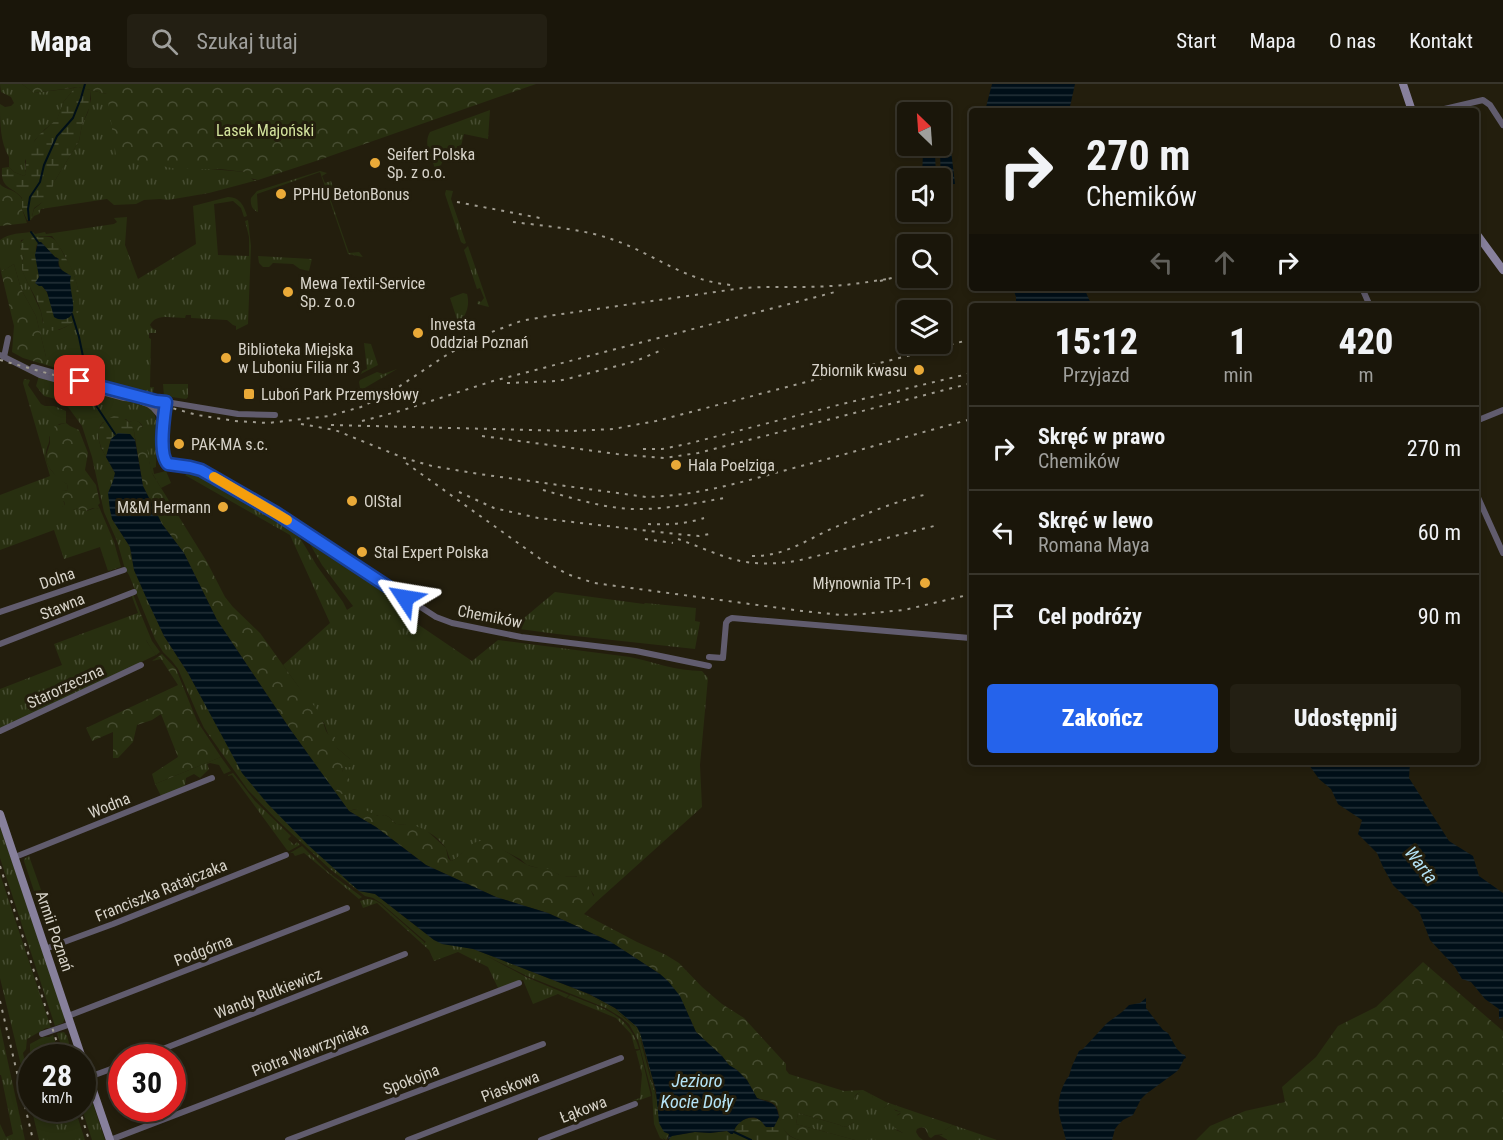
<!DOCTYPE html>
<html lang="pl">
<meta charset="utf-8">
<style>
body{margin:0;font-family:"Roboto Condensed",sans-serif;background:#231f13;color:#f1f3f6;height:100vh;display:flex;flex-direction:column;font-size:22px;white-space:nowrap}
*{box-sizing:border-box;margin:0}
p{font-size:20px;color:#9f9f9c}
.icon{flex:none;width:33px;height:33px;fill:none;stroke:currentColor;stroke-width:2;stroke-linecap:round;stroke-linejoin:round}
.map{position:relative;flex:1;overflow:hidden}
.sheet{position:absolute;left:969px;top:219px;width:510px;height:462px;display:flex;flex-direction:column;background:#1a160a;border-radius:6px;box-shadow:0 3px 9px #0003,0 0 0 2px #38352b}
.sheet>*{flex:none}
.hud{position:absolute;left:969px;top:24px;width:510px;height:183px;border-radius:6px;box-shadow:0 3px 9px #0003,0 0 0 2px #38352b;background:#1a160a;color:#f1f3f6;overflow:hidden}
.needle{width:39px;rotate:335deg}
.buttons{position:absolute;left:897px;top:18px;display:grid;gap:12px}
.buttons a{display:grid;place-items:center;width:54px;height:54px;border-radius:6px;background:#1a160a;box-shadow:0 3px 9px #0003,0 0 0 2px #38352b;font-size:30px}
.speed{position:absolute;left:18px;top:960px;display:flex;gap:12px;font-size:30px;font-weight:700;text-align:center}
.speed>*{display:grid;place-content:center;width:78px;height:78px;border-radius:50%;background:#1a160a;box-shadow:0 3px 9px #0003,0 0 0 2px #38352b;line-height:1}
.speed small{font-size:15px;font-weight:400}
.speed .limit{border:9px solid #d22;background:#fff;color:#111}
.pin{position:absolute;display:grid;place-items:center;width:51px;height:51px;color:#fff;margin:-26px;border-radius:12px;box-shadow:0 3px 9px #0006}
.me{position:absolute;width:66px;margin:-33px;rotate:303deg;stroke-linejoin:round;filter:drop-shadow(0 0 4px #0008)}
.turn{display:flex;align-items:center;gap:21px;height:126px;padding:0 18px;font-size:27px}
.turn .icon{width:78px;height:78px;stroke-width:2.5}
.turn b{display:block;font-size:42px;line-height:51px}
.lanes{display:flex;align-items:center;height:57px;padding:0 18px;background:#0003;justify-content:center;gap:30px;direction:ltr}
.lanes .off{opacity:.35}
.eta{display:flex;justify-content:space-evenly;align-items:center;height:102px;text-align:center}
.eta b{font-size:36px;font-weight:800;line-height:42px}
.cta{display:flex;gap:12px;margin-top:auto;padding:12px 18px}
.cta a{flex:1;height:69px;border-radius:6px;background:#2563eb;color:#fff;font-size:24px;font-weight:800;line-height:69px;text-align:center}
.cta a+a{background:#231f13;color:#f1f3f6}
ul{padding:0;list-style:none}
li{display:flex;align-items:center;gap:18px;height:84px;padding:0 18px;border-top:2px solid #38352b}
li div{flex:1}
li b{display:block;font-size:22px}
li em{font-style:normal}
header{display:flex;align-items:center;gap:36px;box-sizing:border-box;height:84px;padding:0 30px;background:#1a160a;border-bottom:2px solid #38352b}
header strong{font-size:28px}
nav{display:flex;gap:33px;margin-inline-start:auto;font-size:21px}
.search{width:420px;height:54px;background:#231f13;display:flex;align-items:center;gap:15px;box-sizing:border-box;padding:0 21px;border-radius:6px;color:#9f9f9c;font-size:22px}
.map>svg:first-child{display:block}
</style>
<header>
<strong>Mapa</strong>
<div class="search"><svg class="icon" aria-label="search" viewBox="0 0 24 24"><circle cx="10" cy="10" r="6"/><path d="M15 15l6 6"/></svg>Szukaj tutaj</div>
<nav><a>Start</a><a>Mapa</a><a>O nas</a><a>Kontakt</a></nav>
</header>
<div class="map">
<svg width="1503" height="1056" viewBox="0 0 1503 1056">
<defs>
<pattern id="grass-tufts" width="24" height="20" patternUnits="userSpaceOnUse" patternTransform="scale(1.5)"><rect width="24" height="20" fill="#282f10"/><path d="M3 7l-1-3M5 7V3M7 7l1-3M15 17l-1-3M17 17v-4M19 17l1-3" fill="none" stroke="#464c31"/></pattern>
<pattern id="forest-crowns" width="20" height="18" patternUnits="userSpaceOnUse" patternTransform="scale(1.5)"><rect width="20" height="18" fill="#282f10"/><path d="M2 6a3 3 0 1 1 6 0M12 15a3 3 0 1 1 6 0" fill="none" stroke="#464c31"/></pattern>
<pattern id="wetland-marsh" width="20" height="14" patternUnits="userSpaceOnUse" patternTransform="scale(1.5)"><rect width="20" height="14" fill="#282f10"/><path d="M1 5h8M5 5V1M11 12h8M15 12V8" fill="none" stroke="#464c31"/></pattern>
<pattern id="water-rules" width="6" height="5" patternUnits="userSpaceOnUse" patternTransform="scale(1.5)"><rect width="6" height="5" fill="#000f18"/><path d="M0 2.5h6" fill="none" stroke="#243138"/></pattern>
</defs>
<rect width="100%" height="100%" fill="#231e0d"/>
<g fill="url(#grass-tufts)" fill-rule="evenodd">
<path d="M0 0H22L34 9 74 4 71 9 64 17 57 36 45 45 35 56 25 77 26 90 24 92 14 88 9 83V73C0 58 0 38 0 20L5 23 11 22 14 19 11 13 1 8Z"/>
<path d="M90 6 107 10 199 84 245 88 253 96H258L209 109 168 116 160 115 144 116 136 120 114 121 107 115 41 125 39 130 34 132 31 136 34 125C44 118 51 109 54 98L79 57 82 41 88 28 91 15Z"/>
<path d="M490 26 488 55 464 50 461 62H457L455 74 445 72 441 81 435 84C431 72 423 60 430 48Z"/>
<path d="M320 87 327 89 322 92 325 99 331 97 334 106 328 108 349 169 359 168 363 173 348 170 320 88 257 110 258 128C252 126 250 120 251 114L257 107Z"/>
<path d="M446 106 453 107 451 115 466 159 464 160 461 158 445 110Z"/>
<path d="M228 113C240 113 244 122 247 132L244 133 241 124 233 117 214 120 218 171 249 172V153L245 137 248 136 251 162 248 240 236 246V242L233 241 227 236 191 234V231H186L185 234C173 234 156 229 150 241L153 245 156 246V249H149V254L151 255 150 303H154L153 308 151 310 46 281V273L36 232 21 205 14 180 1 188 0 183V156C9 149 22 149 33 148L35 150 45 148 46 150 114 140 117 138 114 134 127 133 125 161 138 195 196 160 193 122ZM42 152H52C67 172 92 216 71 239 69 242 63 244 59 246L43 239 41 228 22 186V179L24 172 20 163 21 156Z"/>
<path d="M468 162 489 223 477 220 478 217 481 218 484 214 480 204 477 205 464 166Z"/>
<path d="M258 172 312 175 309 187 300 185 293 180 273 179 269 183H263L259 179Z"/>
<path d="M463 209 467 210C471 225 464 238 449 244L448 241 458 238 450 214Z"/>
<path d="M364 259 371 260 378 281 359 291 358 276H360V288L367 285Z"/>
<path d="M397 285 363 305 334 317H321V313H330L331 316 360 304 359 298 360 296 377 288 383 290Z"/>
<path d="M39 292 59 298V300L123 317V316C132 318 144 319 151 325 161 335 156 369 156 383L153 384 154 390 166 387 171 399 161 404 151 387 142 341C138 336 135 336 129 338L126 335 103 338 100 342 98 353 101 364 115 389 112 435 130 463 134 486 164 552 188 589 213 634 359 807 375 810 434 856 473 865 494 873 573 904 589 911 614 925 636 944 639 950 654 1008 659 1046 664 1056 660 1054 654 1040 652 1009 648 994 638 956 629 940 622 934 606 924 527 892 485 871 526 893 569 911 566 914 558 910 533 920 523 896 498 904 488 883 458 868 434 877 429 866 377 819 363 824 360 817C369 814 372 814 381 820L424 858V859L426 858 381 819 373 814 365 812 330 785 276 735 248 706 204 644 197 629 178 585 172 577 163 568 155 555 129 491 125 485 117 457 104 428 92 373 82 342 68 323 56 315 44 312 36 302Z"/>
<path d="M24 295 30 296 28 301 41 320 45 322H54L66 327V339L59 340 49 353C50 359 47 362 46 368 43 381 57 394 67 400L68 406 64 407 60 406 65 422 62 423 73 426 78 424 80 426 87 427 95 424 100 425 114 458 121 483 108 487 100 463 64 475 54 446 0 466V411L50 392 23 299Z"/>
<path d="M163 300H188V313L186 315 164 312Z"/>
<path d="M188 389H192L205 394 297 449 317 482 343 518 347 526 353 522 322 481 307 455 396 515 418 536 416 539 472 577 498 556 630 573C654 578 676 587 702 587L708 594 700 681 702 723 584 829 594 811 588 802 576 792H561L549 785H542L527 781 520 775 487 758 468 764 457 774 451 777C448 772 448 767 445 763 434 747 415 741 396 740 394 738 391 735 389 733 382 729 386 732 379 732 367 730 364 721 349 727L332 704 337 707 348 694 344 691 342 687 345 683H349L350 675 337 664C333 655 339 655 328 650L324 639 283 581 330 539 290 451 185 391Z"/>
<path d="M555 508 644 520 645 519 696 524 695 537 700 538 695 565 557 550 512 544Z"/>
<path d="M131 510H133L140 528 139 529 147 558 156 571 0 645V605L62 581 54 560 138 529Z"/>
<path d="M221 673 231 687 224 690 219 681 210 679 207 680 209 685 200 694 194 690 186 694 185 701 182 704 161 712 155 700Z"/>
<path d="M233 689 255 717 291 752 288 755 294 761 297 758 300 761 289 767 287 766 232 691 228 692V691Z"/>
<path d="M0 742 65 934 63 939 55 942 0 774Z"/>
<path d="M302 762 328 788 362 813 359 815 304 769 295 772 293 769H290Z"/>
<path d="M29 772 41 806 35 808 34 807 24 777V775Z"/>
<path d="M0 790 51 944H46L27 955 26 965 23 969 31 1006 32 1024 75 1025 85 1056H39L0 894Z"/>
<path d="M570 911C601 924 629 929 639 965H635L631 950 616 934 567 914Z"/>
<path d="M0 942 25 1056H0V1040L6 1053 13 1050 1 991H0Z"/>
<path d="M64 948 67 952 73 973H65L57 949Z"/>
<path d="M53 951 60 973 32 974 31 975 30 967V960L43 953H49Z"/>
<path d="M640 966 651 1012 640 1016 631 1017 640 1014 642 990 636 967Z"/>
<path d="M83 1000 91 1014 105 1056H92L82 1025Z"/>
<path d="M863 1007 872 1011 873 1014 884 1024 889 1020 896 1027 902 1028 897 1031 896 1046 903 1049V1056H855L796 1040 798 1029 840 1041 843 1043 848 1042 854 1038C855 1026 847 1012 863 1007Z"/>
<path d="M953 1041 997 1056H948L939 1051H942L945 1046Z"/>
</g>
<g fill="url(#forest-crowns)">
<path d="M22 0H536L316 77 258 96 250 94 245 88 220 85H176L116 72 107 10 78 3 34 9Z"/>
<path d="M0 100C6 107 15 104 22 115V125L27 139 0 142Z"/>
<path d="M14 180 21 205 36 232 46 273V281L23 274 12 268 14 242 1 188Z"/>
<path d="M135 336 139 338C148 347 147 377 153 391L207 478 225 513 233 523 260 549 298 602 320 629 326 647 328 650 334 652 336 655 337 664 350 675 352 681 351 683H345L342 687 352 698C351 705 349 708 342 710L332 704 290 645 217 536 184 469 162 440 143 402 134 347 129 338Z"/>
<path d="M66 339 70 342 79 346 88 369 85 386 96 401 100 419 98 421 100 425C99 425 93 424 93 424 87 426 84 430 78 424L73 426C73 436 63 437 59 430V425L65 421 64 417 60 418 52 412 49 406 50 403 54 401 64 407 68 406 67 400 57 395C55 389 52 388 49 383 43 373 48 368 50 359 50 353 48 349 52 344 56 341 62 340 66 339Z"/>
<path d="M139 528H140L152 557 160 568 156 571C145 557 140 545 139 528Z"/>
<path d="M162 570 176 585 197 637 221 673 155 700 152 690 178 673 161 630 152 636 137 641 133 658 118 674H113V648L92 657 86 644 178 601 161 575 152 577Z"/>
<path d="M361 724 378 732 385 731 389 733 396 740 413 741 426 746 446 764 448 774 451 777C462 773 468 758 481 757 496 757 517 777 530 782 537 784 542 784 549 785 554 785 556 790 560 791 568 794 576 790 583 795 589 800 594 812 595 819L584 830 637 858 666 871 679 879 702 903 722 920 744 934 786 980V986L789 990 844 1007 863 1006 886 1018 953 1041 945 1046 944 1050 935 1051 931 1054 929 1053C926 1047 926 1040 917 1045L916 1048 919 1053 923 1056H903V1049L894 1044 892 1039 894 1033 900 1030 901 1028 893 1025 889 1020 884 1024 877 1023 874 1020 872 1011C846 1000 856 1025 854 1038L848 1042 843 1043 840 1041 798 1029 796 1040 855 1056H799C772 1047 785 1025 772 1018 768 1016 762 1016 757 1014L747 996 737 986 729 981 722 972 696 948 683 919 660 890 611 858 548 829 496 813 426 781 376 743 349 727Z"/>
<path d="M1423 878 1503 947V1056H1196L1210 1042 1245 1027 1285 1018 1282 1003 1316 973 1338 942 1376 923Z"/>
</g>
<g fill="url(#wetland-marsh)" fill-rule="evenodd">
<path d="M78 3 90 6V22L82 41 79 57 54 98 50 113 34 124 31 136H27L22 125V114C13 102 0 106 2 84L9 83 14 88 24 92 26 90V70L30 63 39 51 57 35 64 17 71 9 74 4Z"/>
<path d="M35 151 36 153C54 151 55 154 63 169 65 174 68 177 70 181 78 199 89 233 65 243 60 245 53 249 47 245 42 241 43 234 41 228 37 213 27 200 22 186V179L24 172 21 167 20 159 25 154ZM41 158 55 173H57L60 183 69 197 73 224 53 229C51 219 49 209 42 202H39C38 198 39 195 39 192 39 182 35 172 36 162Z"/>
<path d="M114 332C128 333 135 342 135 356L130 350 111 355 106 373C97 356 92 341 114 332Z"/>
<path d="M573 904C594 912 622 925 636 942 647 955 652 1002 658 1019 661 1029 665 1040 669 1050L666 1056C654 1049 657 1022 654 1009 652 995 643 952 635 943 619 925 595 913 572 905Z"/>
<path d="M779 1033C785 1045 783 1051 799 1056H669L671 1052 695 1048 710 1049 727 1047 731 1050 734 1048C735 1039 747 1031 757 1035 766 1038 761 1045 774 1043Z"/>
</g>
<g fill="url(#water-rules)">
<path d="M992 0H1075L1069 27H985Z"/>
<path d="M951 66 955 100 941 101 940 67Z"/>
<path d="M923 68H935L936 94H922Z"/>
<path d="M38 158H41L55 173 59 175C56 186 65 187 71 192 67 204 80 227 68 234 63 237 59 236 54 233L47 208 42 202H39L35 199 39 193 35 171Z"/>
<path d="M1013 204H1084L1092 222H1016V213Z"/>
<path d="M118 349 130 350 135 356 143 402 162 440 184 469 217 536 290 645 349 727 376 743 426 781 496 813 548 829 611 858 660 890 668 897 680 912 696 948 722 972 729 981 737 986 747 996 757 1014C770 1020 776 1016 779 1033L774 1043H766C763 1040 762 1037 758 1035 749 1030 735 1039 733 1050H731L727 1047 710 1049 695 1048 672 1052 668 1056 669 1050 664 1048 659 1039 656 1007 640 949 637 943 615 924 589 910 494 873 473 865 442 860 434 856 375 810 359 807 308 761 267 719 242 689 188 589 164 552 149 520 134 486 130 463 112 435 110 426 108 409 113 397 115 389 106 373 111 355Z"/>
<path d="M1307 678H1410L1409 694 1449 757 1473 772 1479 792 1503 809V933L1499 935V925L1485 915 1471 898 1462 895 1455 883 1430 856 1419 827 1393 801 1383 783 1377 769 1358 750 1362 736 1338 720 1331 705 1319 695Z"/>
<path d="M1146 914V924L1163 946 1168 949 1177 965 1182 970 1185 971 1186 974 1184 975 1179 985 1176 988 1146 1010 1141 1015 1133 1031 1123 1036 1118 1041 1115 1045 1112 1056H1066C1064 1047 1060 1037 1059 1028 1057 1017 1062 1000 1069 992L1072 982 1079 967 1083 965 1107 939 1122 928 1129 921 1140 919Z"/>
</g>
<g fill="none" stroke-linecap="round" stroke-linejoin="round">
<g stroke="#000f18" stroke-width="2">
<path d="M29 136 28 125 30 113 40 98 44 81 57 52 73 34 81 14 85 0"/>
<path d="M31 148 38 158"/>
<path d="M72 230 79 253 88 297"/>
<path d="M90 306 97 323 115 350"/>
<path d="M734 1048 751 1056"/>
</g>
<g stroke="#615c6e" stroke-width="6">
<path d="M1436 27 1483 16 1490 21 1503 41"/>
<path d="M1362 204 1370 222"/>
<path d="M0 271 40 291 124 314 166 318 238 330 275 331"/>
<path d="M4 273 8 254"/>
<path d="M33 283 136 312"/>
<path d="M142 318C152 320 158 327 162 337"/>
<path d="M166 318C164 333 158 370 168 380L190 383 201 386 276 429 436 533 452 539 521 553 636 567 709 582"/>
<path d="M1476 337 1503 326"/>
<path d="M1476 409 1503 469"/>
<path d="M0 528 124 486"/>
<path d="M0 560 134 508"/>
<path d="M709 573 723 574 726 539 728 536 732 534 970 554"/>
<path d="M0 647 141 581"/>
<path d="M15 773 212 694"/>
<path d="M45 865 113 840 286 771"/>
<path d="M68 932 347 824"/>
<path d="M42 950 71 940"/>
<path d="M140 974 405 870"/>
<path d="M89 993 122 981"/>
<path d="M110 1056 519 899"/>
<path d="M288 1056 543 960"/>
<path d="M408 1056 621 974"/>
<path d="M541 1056 635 1020"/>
</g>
<g stroke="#87809c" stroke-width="8">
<path d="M1403 0 1412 27"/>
<path d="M1476 149 1503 186"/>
<path d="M0 730 82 974"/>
<path d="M82 974 110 1056"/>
</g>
<g stroke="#a09c90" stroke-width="2" stroke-dasharray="3 6" stroke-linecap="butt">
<path d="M457 118 540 134"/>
<path d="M513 138C545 142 584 145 614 156 656 171 685 197 731 201"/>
<path d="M880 197 908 190"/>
<path d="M0 276 197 331 235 337 268 339 329 332 361 323 391 308 445 272 481 252 521 237 548 232 743 204C772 202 802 204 831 202 850 201 868 198 887 195"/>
<path d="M507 299 558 297 571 294 636 277 664 265"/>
<path d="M362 337 400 327 493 297 839 207"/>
<path d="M301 340 335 346 404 374 432 382 479 390 646 413C696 412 742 398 790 385 851 369 911 351 972 335"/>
<path d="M331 341 573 347 613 345 656 337 972 255"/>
<path d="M482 352 617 370 664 374 698 369 972 299"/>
<path d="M643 365H662L687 360 842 320 972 289"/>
<path d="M406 379 539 474 567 490 594 499 802 527 841 531 862 530 904 526 972 510"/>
<path d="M543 406C572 414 603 424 633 425 664 426 695 419 725 414"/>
<path d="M459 408 494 424 538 434 676 450 699 452 709 450"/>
<path d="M648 440C667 441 686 440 704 434"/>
<path d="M645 455 673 459"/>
<path d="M678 455C698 462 719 472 740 477 762 481 783 480 805 475L934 442"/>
<path d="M752 472C782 473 805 457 831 445 861 432 892 418 924 411"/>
<path d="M0 782 62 974"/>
<path d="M0 917 33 1056"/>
<path d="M79 1024 89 1056"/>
</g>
</g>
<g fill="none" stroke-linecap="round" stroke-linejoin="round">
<g stroke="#184099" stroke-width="15">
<path id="route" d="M80 297 156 317 166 318C164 333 158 370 168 380L190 383 201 386 276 429 405 514"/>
</g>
<use href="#route" stroke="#2563eb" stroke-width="10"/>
<path stroke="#f59e0b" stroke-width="10" d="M214 393 287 436"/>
</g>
<g fill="#eaaa38" stroke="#231e0d" stroke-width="2">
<circle cx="375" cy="79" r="6"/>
<circle cx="281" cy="110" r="6"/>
<circle cx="288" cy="208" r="6"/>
<circle cx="418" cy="249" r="6"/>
<circle cx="226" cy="274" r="6"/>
<circle cx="919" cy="286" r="6"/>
<rect x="243" y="304" width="12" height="12" rx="3"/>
<circle cx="179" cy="360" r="6"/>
<circle cx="676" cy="381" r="6"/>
<circle cx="352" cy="417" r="6"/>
<circle cx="223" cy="423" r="6"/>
<circle cx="362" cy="468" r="6"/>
<circle cx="925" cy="499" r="6"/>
</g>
<g text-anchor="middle" stroke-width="6" stroke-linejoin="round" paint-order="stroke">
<g font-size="16" fill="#d3e39d" stroke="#231e0d">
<text x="265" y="52">Lasek Majoński</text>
</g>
<g font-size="16" fill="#d7d3c9" stroke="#231e0d" text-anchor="start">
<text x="387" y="76">Seifert Polska<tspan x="387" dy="18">Sp. z o.o.</tspan></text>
<text x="293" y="116">PPHU BetonBonus</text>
<text x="300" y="205">Mewa Textil-Service<tspan x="300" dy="18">Sp. z o.o</tspan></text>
<text x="430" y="246">Investa<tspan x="430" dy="18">Oddział Poznań</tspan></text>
<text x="238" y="271">Biblioteka Miejska<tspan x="238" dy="18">w Luboniu Filia nr 3</tspan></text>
<text x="907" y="292" text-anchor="end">Zbiornik kwasu</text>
<text x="261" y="316">Luboń Park Przemysłowy</text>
<text x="191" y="366">PAK-MA s.c.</text>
<text x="688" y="387">Hala Poelziga</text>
<text x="364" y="423">OlStal</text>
<text x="211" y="429" text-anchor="end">M&amp;M Hermann</text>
<text x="374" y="474">Stal Expert Polska</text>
<text x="913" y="505" text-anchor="end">Młynownia TP-1</text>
</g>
<g font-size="16" fill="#d7d3c9" stroke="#231e0d">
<text transform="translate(57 494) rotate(-19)" y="6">Dolna</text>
<text transform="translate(62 522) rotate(-22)" y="6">Stawna</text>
<text transform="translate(490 532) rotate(11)" y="6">Chemików</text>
<text transform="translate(65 602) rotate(-25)" y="6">Starorzeczna</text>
<text transform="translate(109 721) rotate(-22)" y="6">Wodna</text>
<text transform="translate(161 806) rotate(-22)" y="6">Franciszka Ratajczaka</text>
<text transform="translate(55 847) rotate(71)" y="6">Armii Poznań</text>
<text transform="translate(203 866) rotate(-21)" y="6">Podgórna</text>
<text transform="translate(268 909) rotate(-21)" y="6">Wandy Rutkiewicz</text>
<text transform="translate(310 965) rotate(-21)" y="6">Piotra Wawrzyniaka</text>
<text transform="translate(411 995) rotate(-21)" y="6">Spokojna</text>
<text transform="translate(510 1002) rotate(-21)" y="6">Piaskowa</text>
<text transform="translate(583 1025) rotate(-21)" y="6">Łąkowa</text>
</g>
<g font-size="18" font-style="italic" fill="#b5e4f7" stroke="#231e0d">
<text transform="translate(1421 781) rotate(52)" y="6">Warta</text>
<text x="697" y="1003">Jezioro<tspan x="697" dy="21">Kocie Doły</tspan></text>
</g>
</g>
</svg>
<div class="buttons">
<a><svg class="needle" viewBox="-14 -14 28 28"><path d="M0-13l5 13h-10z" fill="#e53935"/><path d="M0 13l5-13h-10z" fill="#9f9f9c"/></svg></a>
<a><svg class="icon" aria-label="sound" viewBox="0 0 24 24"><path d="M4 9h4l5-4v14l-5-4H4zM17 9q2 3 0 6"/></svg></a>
<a><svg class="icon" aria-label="search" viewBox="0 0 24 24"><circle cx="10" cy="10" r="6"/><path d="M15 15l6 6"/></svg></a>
<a><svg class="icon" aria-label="layers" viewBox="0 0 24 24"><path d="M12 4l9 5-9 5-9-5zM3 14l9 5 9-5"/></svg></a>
</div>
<div class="speed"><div>28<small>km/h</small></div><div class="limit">30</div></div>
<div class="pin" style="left:80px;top:297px;background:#d93025"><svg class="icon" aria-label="arrive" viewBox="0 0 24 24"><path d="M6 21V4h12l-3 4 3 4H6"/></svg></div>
<svg class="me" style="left:405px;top:514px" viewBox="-20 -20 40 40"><path d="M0-17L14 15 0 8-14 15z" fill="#2563eb" stroke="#fff" stroke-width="4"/></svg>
<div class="hud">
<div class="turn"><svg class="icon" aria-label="right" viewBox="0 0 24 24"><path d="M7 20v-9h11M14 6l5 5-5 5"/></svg><div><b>270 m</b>Chemików</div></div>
<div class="lanes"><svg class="icon off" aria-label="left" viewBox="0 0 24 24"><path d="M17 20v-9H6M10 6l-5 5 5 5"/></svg><svg class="icon off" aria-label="ahead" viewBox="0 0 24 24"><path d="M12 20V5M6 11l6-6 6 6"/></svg><svg class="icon" aria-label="right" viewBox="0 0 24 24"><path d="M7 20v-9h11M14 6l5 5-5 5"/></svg></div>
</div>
<section class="sheet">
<div class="eta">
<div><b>15:12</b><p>Przyjazd</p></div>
<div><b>1</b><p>min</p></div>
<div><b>420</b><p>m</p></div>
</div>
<ul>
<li><svg class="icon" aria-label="right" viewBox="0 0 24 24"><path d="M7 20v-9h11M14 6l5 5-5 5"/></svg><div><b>Skręć w prawo</b><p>Chemików</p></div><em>270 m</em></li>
<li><svg class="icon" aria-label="left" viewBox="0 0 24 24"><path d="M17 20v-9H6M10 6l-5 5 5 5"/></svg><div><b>Skręć w lewo</b><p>Romana Maya</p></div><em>60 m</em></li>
<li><svg class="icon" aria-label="arrive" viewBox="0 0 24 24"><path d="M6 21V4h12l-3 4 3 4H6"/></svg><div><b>Cel podróży</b></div><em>90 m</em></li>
</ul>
<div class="cta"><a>Zakończ</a><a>Udostępnij</a></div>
</section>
</div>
